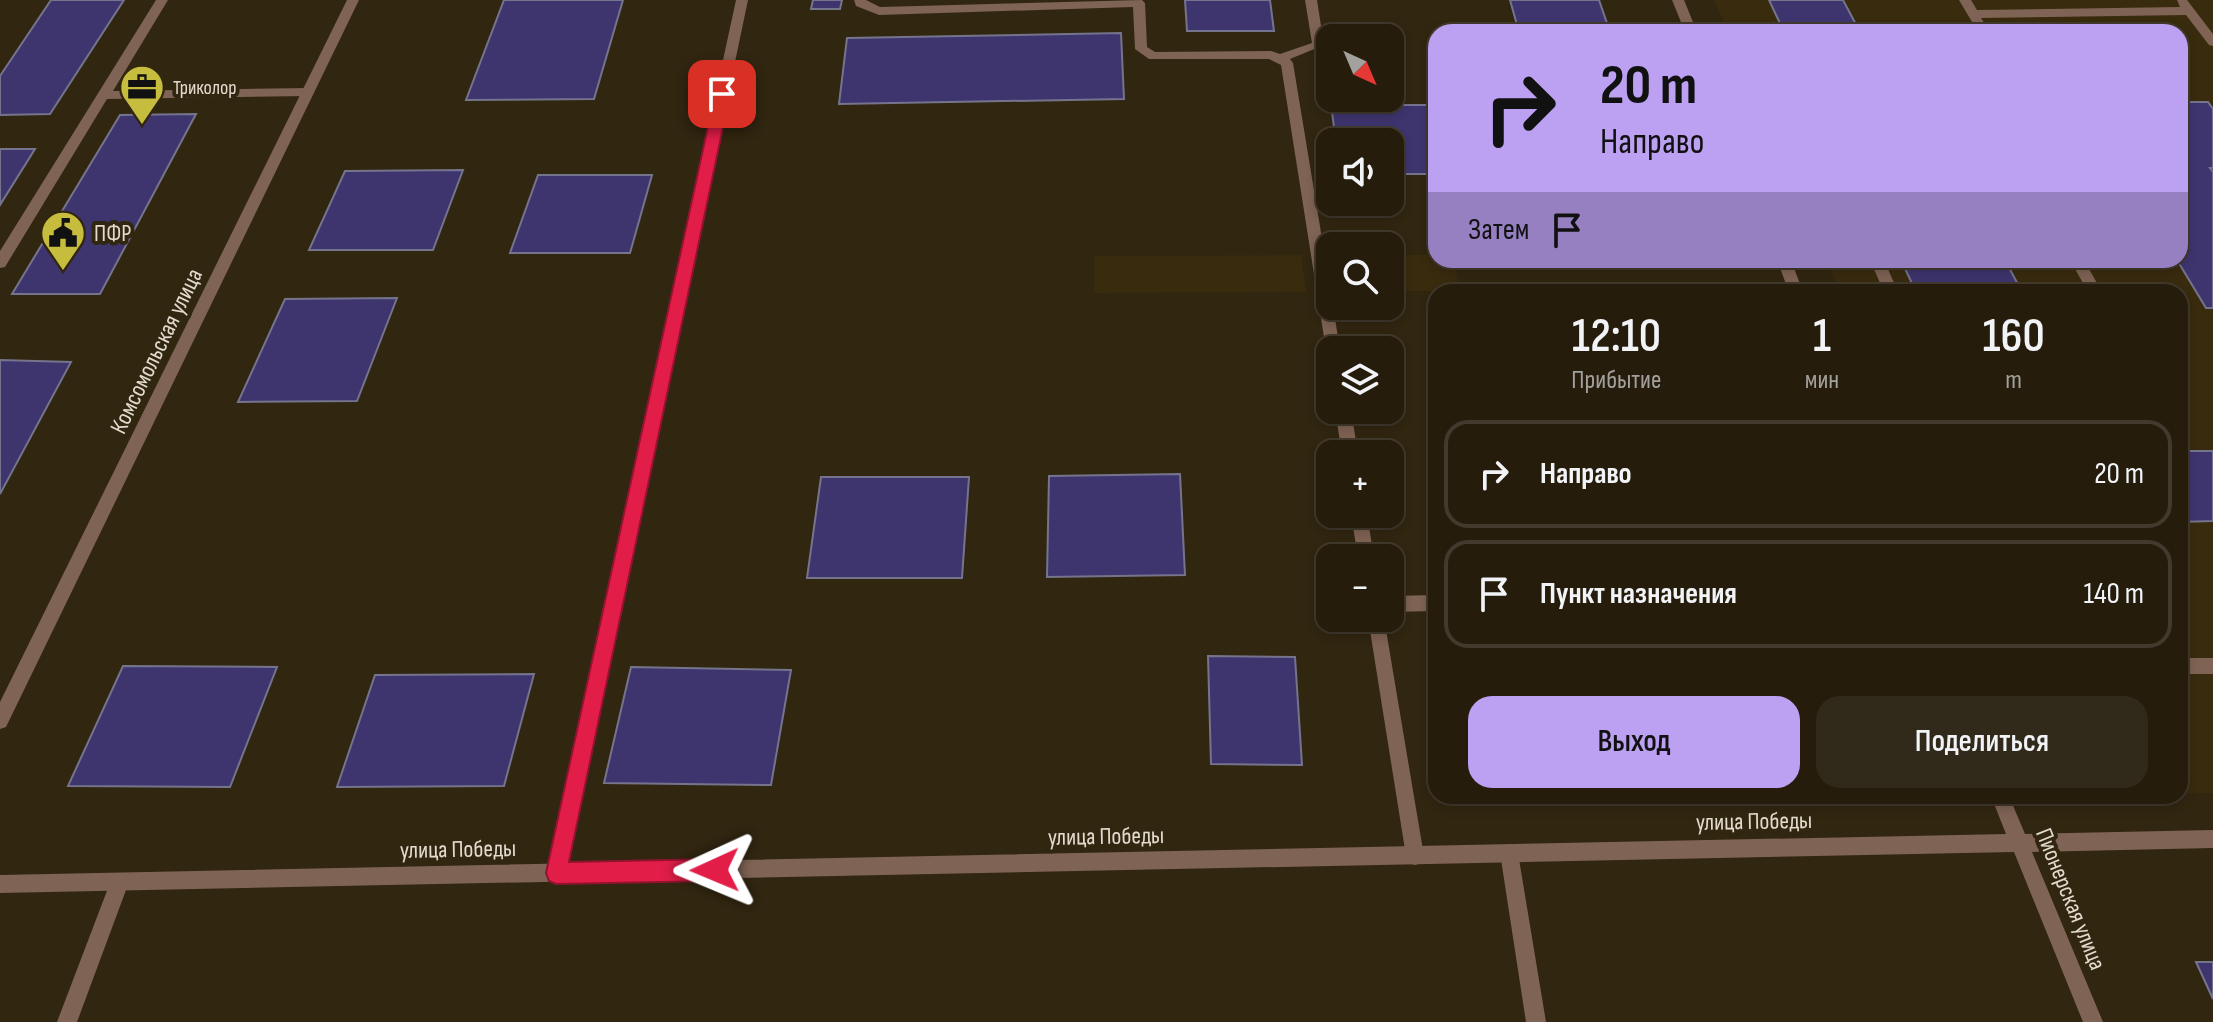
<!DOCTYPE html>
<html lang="ru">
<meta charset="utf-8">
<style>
body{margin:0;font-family:"Sofia Sans Condensed",sans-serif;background:#31291a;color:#f1f3f6;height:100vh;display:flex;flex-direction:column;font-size:30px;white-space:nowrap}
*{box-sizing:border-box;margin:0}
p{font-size:26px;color:#a3a19d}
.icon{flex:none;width:44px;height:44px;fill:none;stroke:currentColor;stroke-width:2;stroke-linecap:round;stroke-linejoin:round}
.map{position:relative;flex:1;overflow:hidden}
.drawer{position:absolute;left:1428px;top:284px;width:760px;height:520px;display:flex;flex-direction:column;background:#251c0c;border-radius:24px;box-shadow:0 4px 12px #0003,0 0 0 2px #423a2d}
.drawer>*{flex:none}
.banner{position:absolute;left:1428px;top:24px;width:760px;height:244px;border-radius:24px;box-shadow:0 4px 12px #0003,0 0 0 2px #423a2d;background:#bca0f2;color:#111;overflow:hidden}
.needle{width:52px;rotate:136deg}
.tools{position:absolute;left:1316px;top:24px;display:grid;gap:16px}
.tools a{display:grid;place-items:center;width:88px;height:88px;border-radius:16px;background:#251c0c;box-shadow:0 4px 12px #0003,0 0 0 2px #423a2d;font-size:40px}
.pin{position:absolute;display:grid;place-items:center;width:68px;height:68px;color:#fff;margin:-34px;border-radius:16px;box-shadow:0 4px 12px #0006}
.me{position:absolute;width:88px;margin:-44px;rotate:269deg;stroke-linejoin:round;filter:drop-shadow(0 0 6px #0008)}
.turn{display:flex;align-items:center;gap:28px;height:168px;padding:0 40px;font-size:36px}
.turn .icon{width:104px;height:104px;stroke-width:2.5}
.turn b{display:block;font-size:56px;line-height:68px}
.then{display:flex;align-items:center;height:76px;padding:0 40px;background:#0003;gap:16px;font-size:30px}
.eta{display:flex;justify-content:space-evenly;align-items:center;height:136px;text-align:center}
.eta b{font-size:48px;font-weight:600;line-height:56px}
.cta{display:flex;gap:16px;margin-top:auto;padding:16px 40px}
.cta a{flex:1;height:92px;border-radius:24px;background:#bca0f2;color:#111;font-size:32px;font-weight:600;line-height:92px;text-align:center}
.cta a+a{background:#31291a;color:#f1f3f6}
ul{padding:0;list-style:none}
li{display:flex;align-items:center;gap:24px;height:108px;margin:0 16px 12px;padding:0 24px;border:4px solid #423a2d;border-radius:24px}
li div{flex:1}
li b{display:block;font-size:30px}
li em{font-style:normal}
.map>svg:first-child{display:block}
</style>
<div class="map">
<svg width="2213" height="1022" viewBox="0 0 2213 1022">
<rect width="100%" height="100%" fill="#312610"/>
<g fill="#392b0e">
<path d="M1714 0H2213V793L2180 794V292H1840L1826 260H2180V32H1728Z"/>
<path d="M1301 255 1306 292 1094 293V256Z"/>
<path d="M1390 255H1436V260H1454L1459 291H1390Z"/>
</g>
<g fill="#3e356f" stroke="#75748d" stroke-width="2">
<path d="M51 0H124L50 114 0 115V76Z"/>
<path d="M504 0H623L594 99 466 100Z"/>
<path d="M813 0H842L840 9H811Z"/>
<path d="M1185 0H1270L1274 31H1187Z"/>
<path d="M1510 0H1599L1610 32H1519Z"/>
<path d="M1769 0H1843L1860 32H1784Z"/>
<path d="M1121 33 1124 99 839 104 847 38Z"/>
<path d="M2180 102H2208L2213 109V168H2210L2213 172V308H2206L2177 260H2180Z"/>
<path d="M1331 105H1436V174H1390V142H1336Z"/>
<path d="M196 114 100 294H12L120 115Z"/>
<path d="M0 149H35L0 205Z"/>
<path d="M463 170 433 250H309L345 171Z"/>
<path d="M538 175H652L630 253H510Z"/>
<path d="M1901 260H2005L2022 292H1916Z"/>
<path d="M397 298 357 401 238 402 285 299Z"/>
<path d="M0 360 71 362 0 494Z"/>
<path d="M2180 451H2213V521L2180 522Z"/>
<path d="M1180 474 1185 575 1047 577 1049 476Z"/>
<path d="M821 477H969L962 578H807Z"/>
<path d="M1208 656 1295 657 1302 765 1211 764Z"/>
<path d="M123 666 277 667 230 787 68 786Z"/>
<path d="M631 667 791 670 771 785 604 783Z"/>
<path d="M534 674 504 786 337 787 375 675Z"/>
<path d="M2196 962H2213V999Z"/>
</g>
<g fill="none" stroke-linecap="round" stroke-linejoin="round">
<g fill="#7f6354" fill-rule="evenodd">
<path d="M156 0H168L113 91 308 88 314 92 308 96 107 99 5 267 0 268V251Z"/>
<path d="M736 0H748L565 873 563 880 556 882 549 880 547 873Z"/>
<path d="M854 0H866L880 7 1142 0 1145 3 1147 47 1155 52 1271 51 1280 54 1312 43 1305 0H1317L1324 45 1290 59 1293 63 1330 287V306H1333L1340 350H1330V355L1326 350 1281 65 1269 59H1149L1135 49 1133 7 879 15 856 6Z"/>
<path d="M1959 0H1971L1977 10 2180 7 2177 0H2187L2213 34V46L2209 45 2186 15 1981 18 1990 32H1978Z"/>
<path d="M1870 260H1884L1898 292H1884Z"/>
<path d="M2070 260H2084L2102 292H2088Z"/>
<path d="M1335 410H1351L1358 454H1342Z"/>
<path d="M1351 514H1367L1374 558H1358Z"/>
<path d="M1436 595V611L1390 612V596Z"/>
<path d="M1368 618H1384L1424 856 1422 863 1415 865 1408 863 1406 856Z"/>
<path d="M2180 655 2188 658H2213V674H2188L2180 671Z"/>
<path d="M1509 844 1516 846 1518 853 1546 1022H1526L1500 853 1502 846Z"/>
<path d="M120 873 127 875 129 882 77 1022H57L113 875Z"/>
</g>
<g fill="#7f6354" fill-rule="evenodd">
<path d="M347 0H359L6 727 0 729V702Z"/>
<path d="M1672 0H1684L1697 32H1685Z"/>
<path d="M1777 260H1791L1803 292H1789Z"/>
<path d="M1991 796H2009L2025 834 2213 830V848L2032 852 2103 1022H2083L2014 852 0 893V875L2006 834Z"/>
</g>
</g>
<path fill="#e11d48" stroke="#92132f" stroke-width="2" d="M722 89 730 94 569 862 715 859 723 862 726 870 723 878 715 881 556 884 549 881 546 873 715 94Z"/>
<defs>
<g id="office-pin" transform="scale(2.3)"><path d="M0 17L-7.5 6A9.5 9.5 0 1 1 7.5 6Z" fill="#c6bc3d" stroke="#312610"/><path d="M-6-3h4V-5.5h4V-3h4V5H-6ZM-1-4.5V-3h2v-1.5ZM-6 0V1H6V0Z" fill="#111"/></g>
<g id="civic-pin" transform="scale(2.3)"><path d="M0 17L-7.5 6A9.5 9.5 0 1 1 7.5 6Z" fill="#c6bc3d" stroke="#312610"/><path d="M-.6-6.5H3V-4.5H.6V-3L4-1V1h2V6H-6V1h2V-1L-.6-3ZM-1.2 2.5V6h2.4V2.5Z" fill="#111"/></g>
</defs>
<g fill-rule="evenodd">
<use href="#office-pin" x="142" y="87"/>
<use href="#civic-pin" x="63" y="233"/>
</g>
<g text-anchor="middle" stroke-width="8" stroke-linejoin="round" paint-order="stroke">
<g font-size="20" fill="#e2dbce" stroke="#312610" text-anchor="start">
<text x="173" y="94">Триколор</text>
</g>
<g font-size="24" fill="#e2dbce" stroke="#312610" text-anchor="start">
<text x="94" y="241">ПФР</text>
</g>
<g font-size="24" fill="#e2dbce" stroke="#312610">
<text transform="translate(156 351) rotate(-64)" y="8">Комсомольская улица</text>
<text transform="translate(1754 821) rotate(-1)" y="8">улица Победы</text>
<text transform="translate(1106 836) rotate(-1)" y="8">улица Победы</text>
<text transform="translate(458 849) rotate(-1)" y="8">улица Победы</text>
<text transform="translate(2071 899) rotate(68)" y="8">Пионерская улица</text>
</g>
</g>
</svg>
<div class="tools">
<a><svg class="needle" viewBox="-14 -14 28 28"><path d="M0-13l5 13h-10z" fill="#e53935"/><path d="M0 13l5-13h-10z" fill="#a3a19d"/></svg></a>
<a><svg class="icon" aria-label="sound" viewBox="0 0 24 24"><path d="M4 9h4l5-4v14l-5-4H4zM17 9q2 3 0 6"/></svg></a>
<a><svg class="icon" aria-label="search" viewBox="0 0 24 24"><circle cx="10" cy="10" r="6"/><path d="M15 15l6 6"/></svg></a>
<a><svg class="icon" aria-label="layers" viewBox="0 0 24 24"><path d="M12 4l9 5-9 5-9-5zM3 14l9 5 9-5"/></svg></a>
<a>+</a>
<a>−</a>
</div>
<div class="pin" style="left:722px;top:94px;background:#d93025"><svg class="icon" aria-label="arrive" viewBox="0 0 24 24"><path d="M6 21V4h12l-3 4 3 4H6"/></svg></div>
<svg class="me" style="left:715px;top:870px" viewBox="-20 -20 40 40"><path d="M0-17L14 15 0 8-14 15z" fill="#e11d48" stroke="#fff" stroke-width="4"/></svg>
<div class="banner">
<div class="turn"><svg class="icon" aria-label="right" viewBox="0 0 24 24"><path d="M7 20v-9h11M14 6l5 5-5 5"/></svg><div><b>20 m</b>Направо</div></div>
<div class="then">Затем<svg class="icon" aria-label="arrive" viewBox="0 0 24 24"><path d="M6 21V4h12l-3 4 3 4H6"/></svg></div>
</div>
<section class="drawer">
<div class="eta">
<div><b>12:10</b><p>Прибытие</p></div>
<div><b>1</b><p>мин</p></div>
<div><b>160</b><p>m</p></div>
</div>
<ul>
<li><svg class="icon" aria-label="right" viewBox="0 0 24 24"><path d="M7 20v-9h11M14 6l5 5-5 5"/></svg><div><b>Направо</b></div><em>20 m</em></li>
<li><svg class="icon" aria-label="arrive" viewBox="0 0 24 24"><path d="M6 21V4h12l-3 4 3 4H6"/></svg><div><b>Пункт назначения</b></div><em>140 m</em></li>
</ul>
<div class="cta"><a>Выход</a><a>Поделиться</a></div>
</section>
</div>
